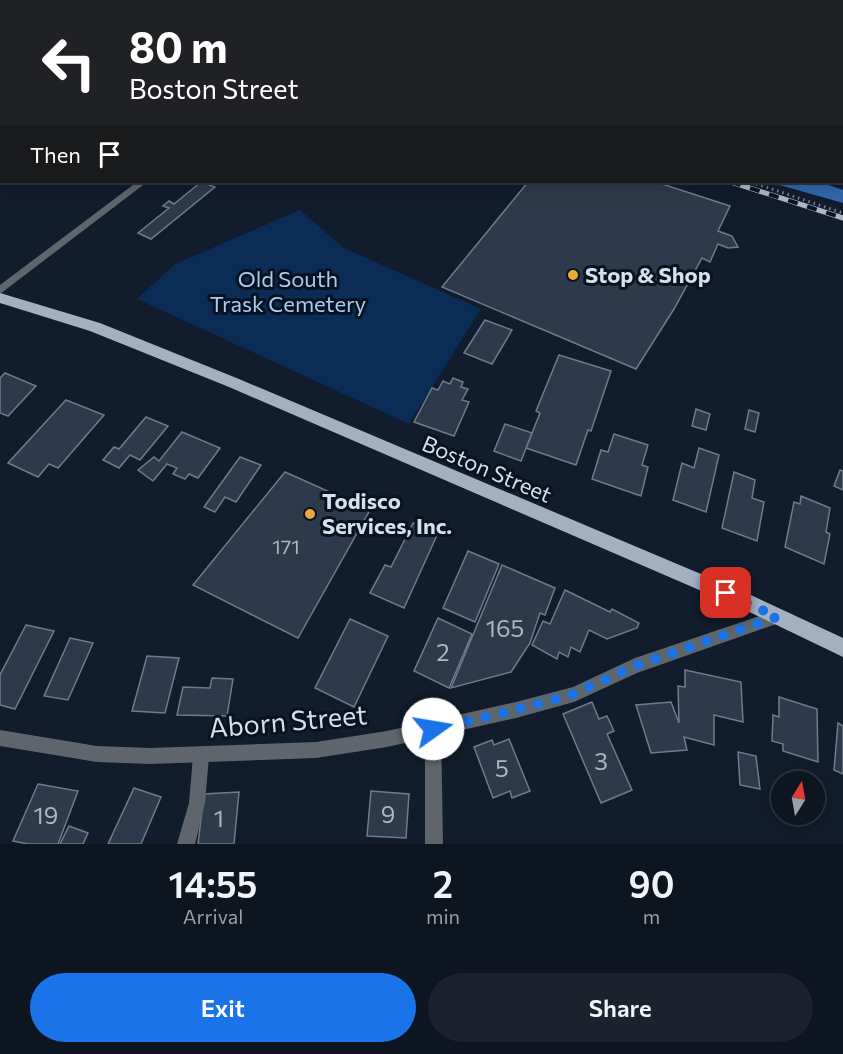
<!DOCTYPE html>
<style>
body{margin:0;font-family:Commissioner,sans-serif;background:#1b222e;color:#f1f3f6;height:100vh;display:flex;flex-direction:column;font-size:22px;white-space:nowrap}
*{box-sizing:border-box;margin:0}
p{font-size:20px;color:#9a9fa5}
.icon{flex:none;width:33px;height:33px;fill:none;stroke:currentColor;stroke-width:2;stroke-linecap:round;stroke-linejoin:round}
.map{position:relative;height:844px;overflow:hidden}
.side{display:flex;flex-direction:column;background:#0d1521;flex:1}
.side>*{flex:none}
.hud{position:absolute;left:0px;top:0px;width:843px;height:183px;box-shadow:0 3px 15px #0003,0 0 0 2px #2d343f;background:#202124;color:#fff;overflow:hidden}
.needle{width:39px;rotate:11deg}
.fabs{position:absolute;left:771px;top:771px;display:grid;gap:12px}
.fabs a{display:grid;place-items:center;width:54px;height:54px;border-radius:50%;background:#0d1521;box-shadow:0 3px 15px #0003,0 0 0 2px #2d343f;font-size:30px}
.pin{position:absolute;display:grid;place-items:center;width:51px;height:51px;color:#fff;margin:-26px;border-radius:12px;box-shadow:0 3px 9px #0006}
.me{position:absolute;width:66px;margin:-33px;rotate:77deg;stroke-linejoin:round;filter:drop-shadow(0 0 4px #0008)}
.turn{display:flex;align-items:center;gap:21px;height:126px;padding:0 30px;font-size:27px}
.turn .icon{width:78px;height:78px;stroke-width:2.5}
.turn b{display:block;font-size:42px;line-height:51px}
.then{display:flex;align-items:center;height:57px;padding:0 30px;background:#0003;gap:12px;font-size:22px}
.eta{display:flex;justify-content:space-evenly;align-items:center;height:102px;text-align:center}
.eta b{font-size:36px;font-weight:600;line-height:42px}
.primary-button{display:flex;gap:12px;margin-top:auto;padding:12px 30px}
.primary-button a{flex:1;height:69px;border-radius:36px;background:#1a73e8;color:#fff;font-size:24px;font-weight:600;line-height:69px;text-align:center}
.primary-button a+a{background:#1b222e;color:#f1f3f6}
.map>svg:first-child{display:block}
</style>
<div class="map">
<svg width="843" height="844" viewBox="0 0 843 844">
<rect width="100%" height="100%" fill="#111c2c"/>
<g fill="#0b2c54">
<path d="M479 0H843V158L842 2Z"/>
<path d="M300 210 344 248 481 309 409 424 137 299 175 264Z"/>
</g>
<path fill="#3066ac" d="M769 182H820L843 190V203Z"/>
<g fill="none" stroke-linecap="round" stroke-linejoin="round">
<g stroke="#3066ac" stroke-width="4.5">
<path d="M142 0 146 2"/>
<path d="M68 2 72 0"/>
</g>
</g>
<g fill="#2d3a4b" stroke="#6d7b8f" stroke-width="1.5">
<path d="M238 0H367L243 2Z"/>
<path d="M201 182 215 187 151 239 138 233 169 208 163 206 169 201 174 204Z"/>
<path d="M528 182H656L730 206 718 231 732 236 738 247 728 248 718 244 710 262 702 258 674 309 636 369 442 287Z"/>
<path d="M485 320 512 330 492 364 464 353Z"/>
<path d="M559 355 611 371 591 431 588 430 576 465 526 448 540 413 536 411Z"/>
<path d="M5 373 36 386 8 416 0 413V378Z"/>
<path d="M453 378 463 382 461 387 468 389 462 400 469 402 454 436 414 422 432 388 438 390 443 381 450 384Z"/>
<path d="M66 400 104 415 58 468 49 464 38 477 8 463Z"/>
<path d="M696 409 710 414 706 430 692 426Z"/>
<path d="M749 410 759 413 755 432 745 429Z"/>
<path d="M146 417 168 426 140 460 130 455 119 468 103 460 114 447 119 449Z"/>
<path d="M505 424 532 433 521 461 494 451Z"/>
<path d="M182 432 220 448 198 478 189 474 185 479 173 474 177 468 167 464 153 481 138 470 154 457 159 461Z"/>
<path d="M614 434 648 445 642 465 648 467 641 496 592 479 601 450 608 452Z"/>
<path d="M699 448 719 455 706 512 673 500 682 463 694 468Z"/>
<path d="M240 457 261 465 236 502 225 497 215 512 204 507Z"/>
<path d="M840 470 843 471V490L834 486Z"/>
<path d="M285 472 370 510 298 638 193 585Z"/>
<path d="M734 472 755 480 752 498 764 502 757 541 722 528Z"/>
<path d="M801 496 830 508 826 532 830 534 824 564 785 547 794 502 800 504Z"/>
<path d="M413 523 438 533 404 608 370 593 385 565 391 567Z"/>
<path d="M468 551 499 564 475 622 443 608Z"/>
<path d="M502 565 555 588 545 615 540 613 530 643 511 672 451 688Z"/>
<path d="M565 590 610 612 612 609 639 623 637 628 607 639 589 630 580 652 571 647 568 657 559 652 557 659 532 645 543 621 550 624Z"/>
<path d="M438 618 472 634 449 688 414 671Z"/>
<path d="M350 619 388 636 354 707 315 688Z"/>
<path d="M26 625 54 631 15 709 0 705V675Z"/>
<path d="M70 638 93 643 68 700 44 696Z"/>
<path d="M147 656 179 658 165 713 132 711Z"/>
<path d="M685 670 741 682 743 722 714 715V745L684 737 687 750 651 753 636 705 671 702 679 723 678 686 685 687Z"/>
<path d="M212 678 233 679 227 716 177 715 183 687 210 688Z"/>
<path d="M779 697 817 709 818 762 783 751V744L772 741 773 715 779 717Z"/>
<path d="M592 702 599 719 607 716 614 731 607 734 632 790 601 803 563 714Z"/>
<path d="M838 723 843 726V774L834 770Z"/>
<path d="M509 739 530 791 512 798 510 791 493 798 474 747 492 740 494 745Z"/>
<path d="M738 752 756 756 760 789 740 785Z"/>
<path d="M38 784 78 791 58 844H28L13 841Z"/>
<path d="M134 788 161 797 141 844H108Z"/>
<path d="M371 791 409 794 406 838 367 836Z"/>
<path d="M239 792 234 844H198L204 794Z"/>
<path d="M69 826 88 833 83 844H60Z"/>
</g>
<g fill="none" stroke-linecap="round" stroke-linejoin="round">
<path stroke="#7c8693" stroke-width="3" stroke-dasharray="1.5 4" stroke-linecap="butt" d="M751 182 843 213"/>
<g fill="#5f656d" fill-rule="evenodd">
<path d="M560 0 574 2H561Z"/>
<rect x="842" y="4" width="1" height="5"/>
</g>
<g fill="#5f656d" fill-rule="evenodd">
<path d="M377 0H384L376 2Z"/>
<path d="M137 182H147L0 294V285Z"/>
<path d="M433 721 439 723 441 729 443 844H425V729L427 723Z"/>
<path d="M201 748 207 750 209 756 205 803 195 844H177L189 803 193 756 195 750Z"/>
</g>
<g fill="#5f656d" fill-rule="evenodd">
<path d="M465 0H473L474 2H466Z"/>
<rect x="842" y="167" width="1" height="6"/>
<path d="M777 610 782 612 784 617 782 622 637 673 574 702 516 718 387 747 316 758 150 764 97 762 0 746V730L97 746 150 748 316 742 387 731 516 702 573 687 635 658Z"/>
</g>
<path fill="#a3b0c2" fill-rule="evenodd" d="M0 293 100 323 239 379 753 596 843 638V657L741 608 229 387 90 331 0 303Z"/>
<g stroke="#aeb6c2" stroke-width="4.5">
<path id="rail-far1" d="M167 0 172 2"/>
</g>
<g stroke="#aeb6c2" stroke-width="5">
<path id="rail" d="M731 182 843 218"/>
</g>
<use href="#rail-far1" stroke="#081322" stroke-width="3" stroke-dasharray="8" stroke-linecap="butt"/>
<use href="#rail" stroke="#081322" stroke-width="4" stroke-dasharray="10" stroke-linecap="butt"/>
</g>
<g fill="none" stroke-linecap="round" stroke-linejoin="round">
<path stroke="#1a73e8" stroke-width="10" stroke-dasharray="0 18" d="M433 729 516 710 574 694 635 666 777 617 726 593"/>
</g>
<g fill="#eca93a" stroke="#081322" stroke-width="2">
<circle cx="573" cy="275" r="6"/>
<circle cx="310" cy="514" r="6"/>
</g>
<g text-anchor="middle" stroke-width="6" stroke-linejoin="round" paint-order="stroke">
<g font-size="20" fill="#acb6c2">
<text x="286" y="554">171</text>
</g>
<g font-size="22" font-weight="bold" fill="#d7dfea" stroke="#081322" text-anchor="start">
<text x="585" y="283">Stop &amp; Shop</text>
<text x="322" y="509">Todisco<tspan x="322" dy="25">Services, Inc.</tspan></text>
</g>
<g font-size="22" fill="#acc9ef" stroke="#081322">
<text x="288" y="287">Old South<tspan x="288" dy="25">Trask Cemetery</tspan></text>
</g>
<g font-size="22" fill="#d7dfea" stroke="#081322">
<text transform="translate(487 469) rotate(23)" y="8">Boston Street</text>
</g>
<g font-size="24" fill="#acb6c2">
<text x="505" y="637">165</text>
<text x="443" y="661">2</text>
<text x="601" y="770">3</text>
<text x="502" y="777">5</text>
<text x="388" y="823">9</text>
<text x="46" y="824">19</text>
<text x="219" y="827">1</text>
</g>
<g font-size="27" fill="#d7dfea" stroke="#081322">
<text transform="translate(288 722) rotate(-5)" y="9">Aborn Street</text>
</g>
</g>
</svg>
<div class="fabs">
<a><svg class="needle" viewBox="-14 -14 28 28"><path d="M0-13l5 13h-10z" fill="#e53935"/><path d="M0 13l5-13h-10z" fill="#9a9fa5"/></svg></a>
</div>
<div class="pin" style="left:726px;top:593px;background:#d93025"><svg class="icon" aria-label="arrive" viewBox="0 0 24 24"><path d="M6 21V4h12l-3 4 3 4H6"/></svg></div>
<svg class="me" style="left:433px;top:729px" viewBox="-20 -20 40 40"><circle r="19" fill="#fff"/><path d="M0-13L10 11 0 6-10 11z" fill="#1a73e8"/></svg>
<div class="hud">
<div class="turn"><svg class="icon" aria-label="left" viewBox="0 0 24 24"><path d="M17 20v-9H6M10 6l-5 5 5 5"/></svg><div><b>80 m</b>Boston Street</div></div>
<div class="then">Then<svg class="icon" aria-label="arrive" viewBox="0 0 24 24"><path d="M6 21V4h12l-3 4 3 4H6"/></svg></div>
</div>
</div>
<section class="side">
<div class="eta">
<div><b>14:55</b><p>Arrival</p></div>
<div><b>2</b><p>min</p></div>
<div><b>90</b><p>m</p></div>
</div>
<div class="primary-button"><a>Exit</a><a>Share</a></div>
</section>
